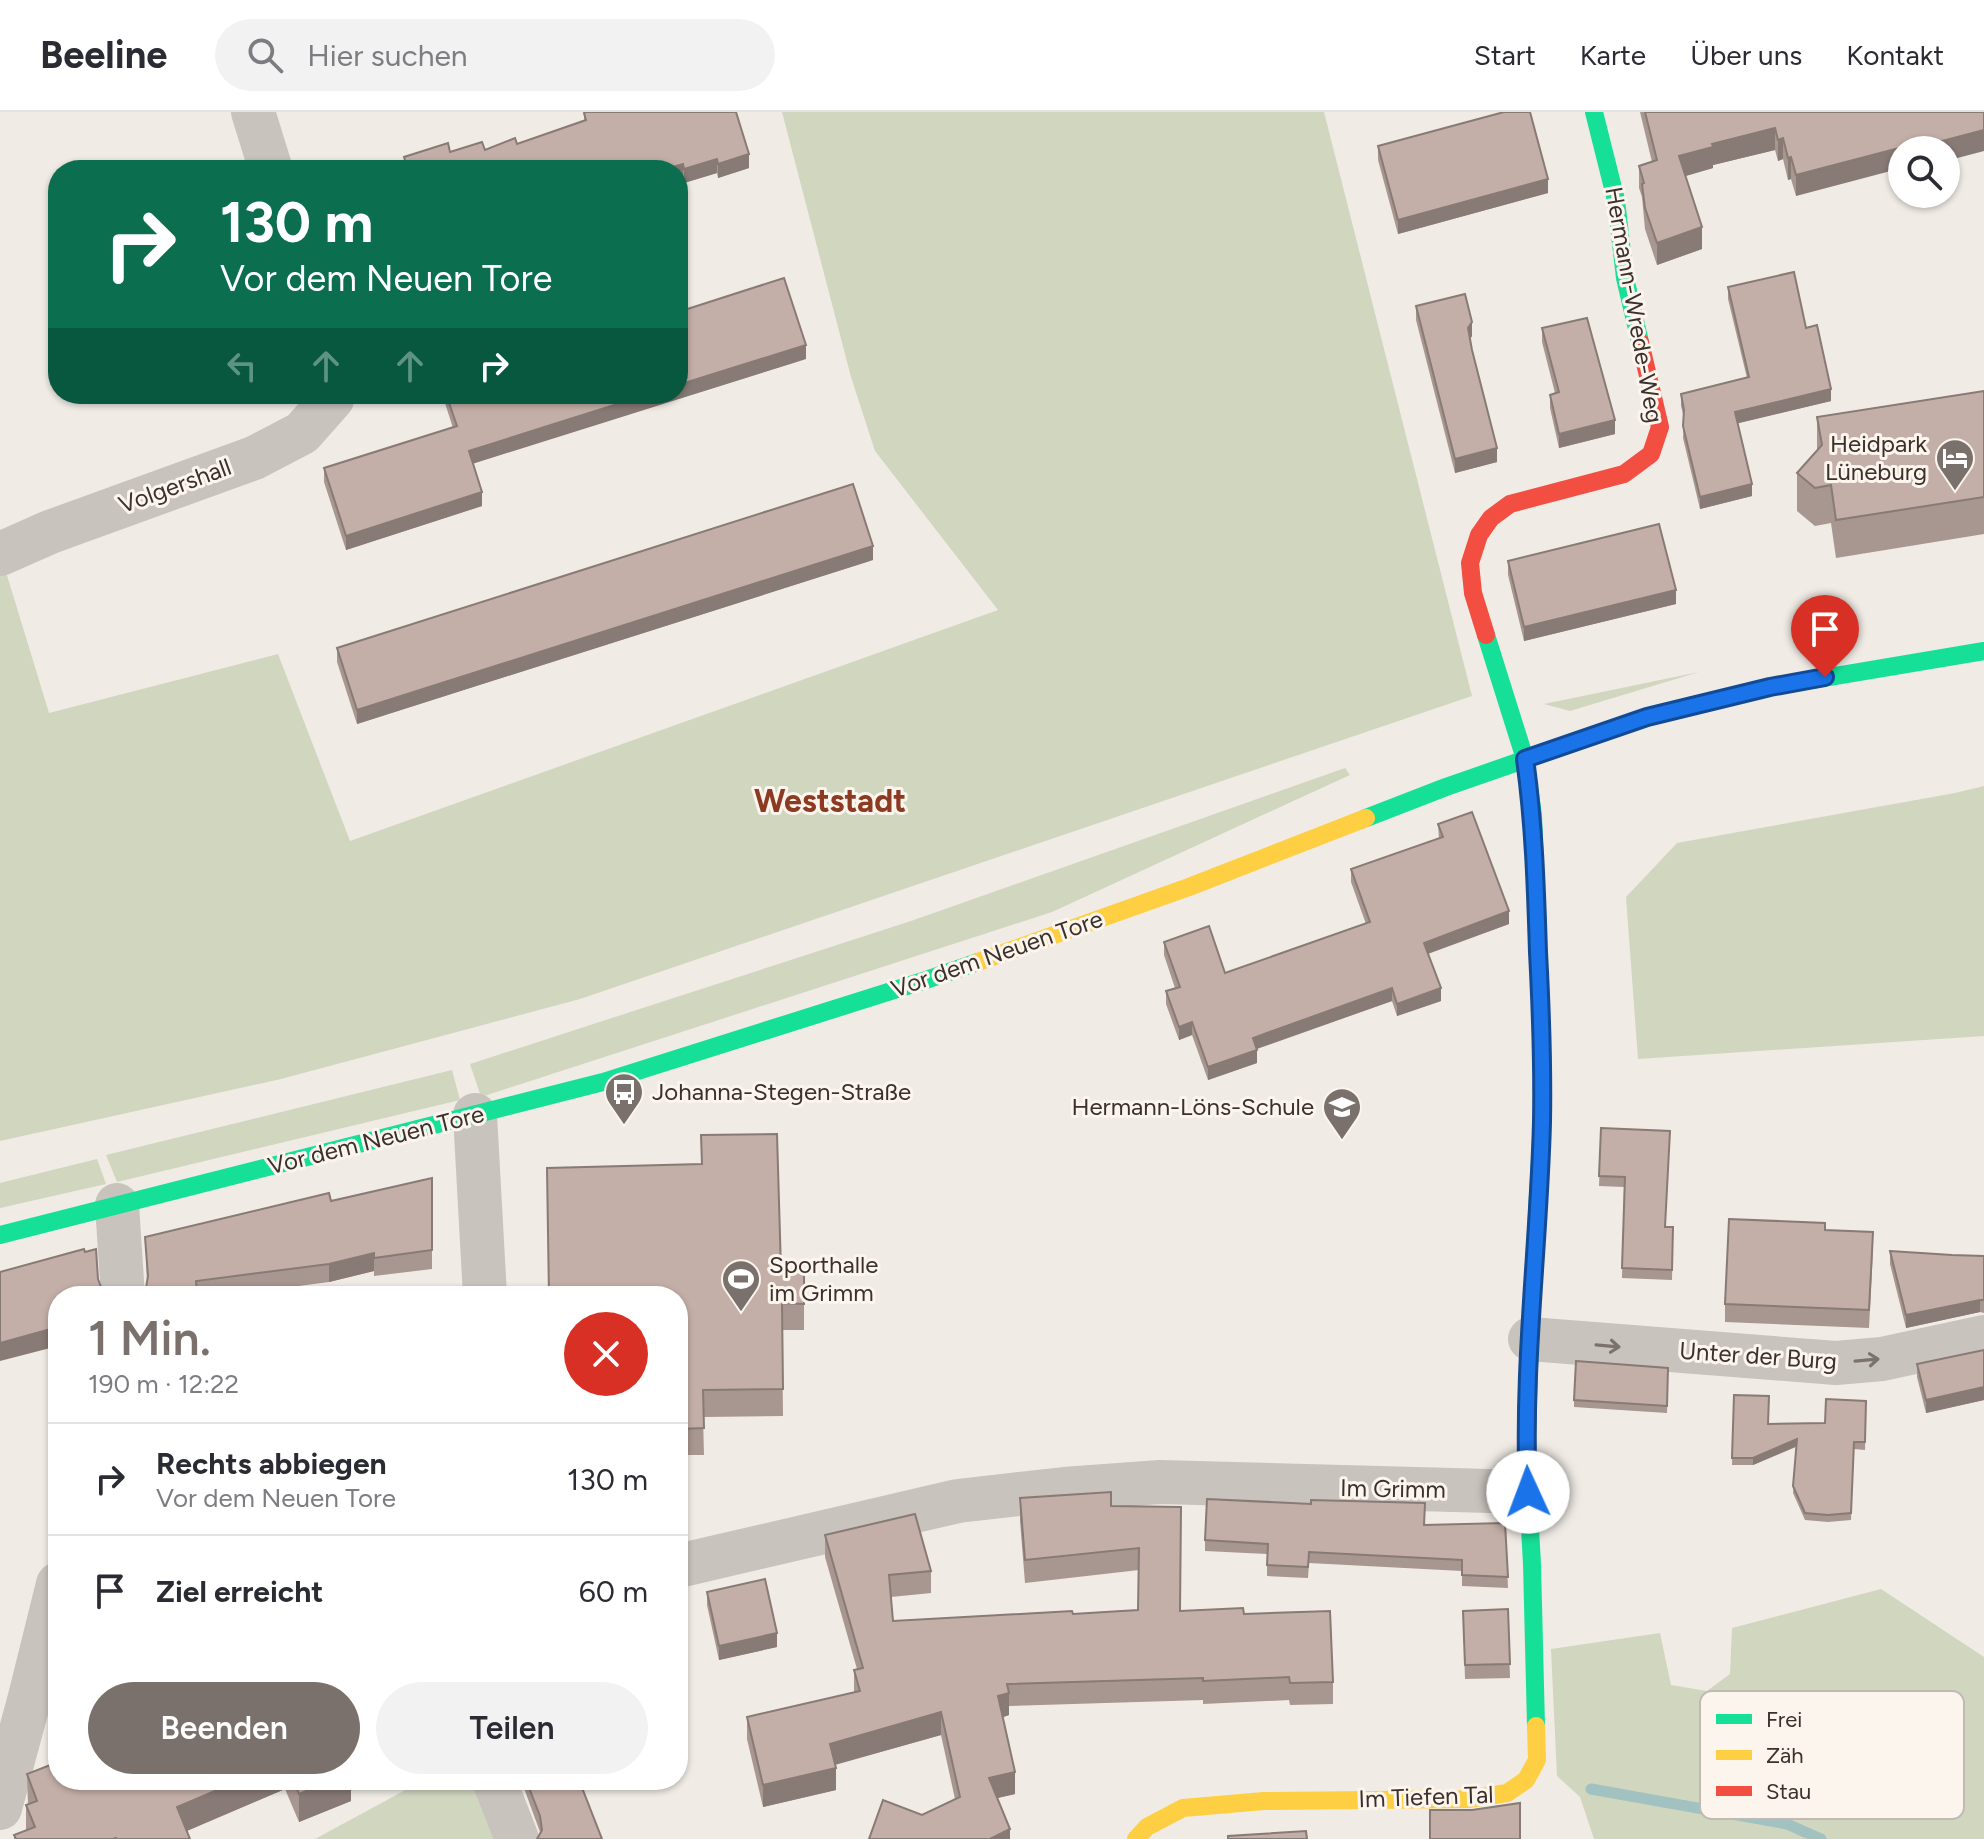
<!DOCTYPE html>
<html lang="de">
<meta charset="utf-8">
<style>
body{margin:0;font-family:Figtree,sans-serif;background:#f2f2f3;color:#2b2b33;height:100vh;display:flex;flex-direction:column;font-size:30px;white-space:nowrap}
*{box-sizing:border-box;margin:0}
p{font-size:26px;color:#7c7c81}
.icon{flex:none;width:44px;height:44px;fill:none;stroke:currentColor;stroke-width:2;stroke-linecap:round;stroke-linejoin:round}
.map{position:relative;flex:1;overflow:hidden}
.details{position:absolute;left:48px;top:1174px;width:640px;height:504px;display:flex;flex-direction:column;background:#fff;border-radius:32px;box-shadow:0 2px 6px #0004}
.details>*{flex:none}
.hud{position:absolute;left:48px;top:48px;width:640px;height:244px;border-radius:32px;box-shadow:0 2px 6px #0004;background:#0b6e4f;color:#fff;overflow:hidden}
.tools{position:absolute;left:1888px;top:24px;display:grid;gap:16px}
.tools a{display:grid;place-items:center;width:72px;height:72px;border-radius:50%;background:#fff;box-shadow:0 2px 6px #0004;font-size:40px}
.pin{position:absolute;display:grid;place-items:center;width:68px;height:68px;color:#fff;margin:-82px -34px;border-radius:50% 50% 50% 0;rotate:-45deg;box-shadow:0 0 8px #0007}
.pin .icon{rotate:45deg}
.me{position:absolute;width:88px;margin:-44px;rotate:358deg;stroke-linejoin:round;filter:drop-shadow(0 0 6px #0008)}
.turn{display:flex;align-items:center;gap:28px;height:168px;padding:0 40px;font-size:36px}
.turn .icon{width:104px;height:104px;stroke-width:2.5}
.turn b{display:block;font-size:56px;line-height:68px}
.lanes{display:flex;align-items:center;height:76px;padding:0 40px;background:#0003;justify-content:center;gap:40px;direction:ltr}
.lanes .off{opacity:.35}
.round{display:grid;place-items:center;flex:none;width:84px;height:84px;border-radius:42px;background:#f2f2f3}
.summary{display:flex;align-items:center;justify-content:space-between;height:136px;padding:0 40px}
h1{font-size:48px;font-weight:600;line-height:60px;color:#7a716c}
.cta{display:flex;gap:16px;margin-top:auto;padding:16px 40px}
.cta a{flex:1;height:92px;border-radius:48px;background:#7a716c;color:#fff;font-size:32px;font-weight:600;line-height:92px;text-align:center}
.cta a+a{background:#f2f2f3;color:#2b2b33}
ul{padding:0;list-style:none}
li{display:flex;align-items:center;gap:24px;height:112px;padding:0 40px;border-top:2px solid #e1e1e2}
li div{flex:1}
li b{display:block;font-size:30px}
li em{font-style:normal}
header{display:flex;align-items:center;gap:48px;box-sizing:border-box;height:112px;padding:0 40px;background:#fff;border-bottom:2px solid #e1e1e2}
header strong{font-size:38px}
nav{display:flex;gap:44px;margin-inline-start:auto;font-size:28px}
.search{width:560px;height:72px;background:#f2f2f3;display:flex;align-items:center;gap:20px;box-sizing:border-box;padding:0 28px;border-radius:44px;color:#7c7c81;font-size:30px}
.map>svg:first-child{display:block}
</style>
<header>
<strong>Beeline</strong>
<div class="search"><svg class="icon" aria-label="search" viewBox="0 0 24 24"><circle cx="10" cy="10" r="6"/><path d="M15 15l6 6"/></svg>Hier suchen</div>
<nav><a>Start</a><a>Karte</a><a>Über uns</a><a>Kontakt</a></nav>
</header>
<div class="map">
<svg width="1984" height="1727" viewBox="0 0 1984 1727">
<rect width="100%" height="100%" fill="#f0ebe5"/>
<g fill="#d1d6bf">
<path d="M782 0H1324L1472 584 580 887 281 967 0 1029V464L6 460 49 601 278 542 350 729 998 498 875 339 851 265Z"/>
<path d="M1699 560 1570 599 1544 592Z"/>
<path d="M1345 656 1350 663 1052 800 481 985 470 952 911 809Z"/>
<path d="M1984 674V924L1638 947 1626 785 1677 731 1955 681Z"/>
<path d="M452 958 460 988 117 1070 106 1043Z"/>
<path d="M97 1047 106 1072 0 1096V1071Z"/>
<path d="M1881 1477 1984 1545V1727H1594L1580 1685 1557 1664 1551 1537 1660 1521 1671 1573 1707 1579 1730 1562 1732 1516Z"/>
<path d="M424 1668H484L508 1727H315Z"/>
</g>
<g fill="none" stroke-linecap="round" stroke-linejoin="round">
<path stroke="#a1c2c1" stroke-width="11" d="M1591 1677 1787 1712 1821 1727"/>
<g stroke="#c9c3be" stroke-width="44">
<path d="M253 0 271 58"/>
<path d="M0 442 50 420 254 346 302 321 332 287 331 282"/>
<path d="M475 1003 485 1184"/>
<path d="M117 1093 123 1184"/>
<path d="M1530 1227 1836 1251 1882 1247 1984 1225"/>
<path d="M678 1454 958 1389 1064 1377 1160 1370 1528 1380"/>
<path d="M494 1668 517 1727"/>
<path d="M0 1696 30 1585 58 1472"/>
</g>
<g stroke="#16e098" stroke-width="18">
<path d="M1594 0 1616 88 1625 166 1640 230"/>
<path d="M1486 523 1525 647 1533 703 1542 934V1011L1530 1227 1526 1345 1532 1452 1536 1614"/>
<path d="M1366 706 1446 675 1647 605 1770 575 1984 539"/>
<path d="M0 1123 603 970 926 868 978 850"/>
</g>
<g stroke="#ffcf43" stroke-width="18">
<path d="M978 850 1189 775 1366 706"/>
<path d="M1136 1727 1147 1715 1183 1696 1264 1689 1468 1687 1507 1681 1526 1668 1537 1648 1536 1614"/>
</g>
<path stroke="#f24e42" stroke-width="18" d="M1486 523 1473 481 1470 451 1479 423 1491 406 1510 392 1624 362 1651 342 1660 315 1640 230"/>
</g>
<g fill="#a89690">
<path d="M1640 0H1984L1946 38H1902L1796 84 1791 67 1788 68 1783 47 1778 49 1775 38 1713 53V56L1685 64 1702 137 1657 153 1645 117 1642 85 1639 76V54L1652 50Z"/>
<path d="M584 1 749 56 718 66 717 61 684 71 683 66 678 67V58H404V45L450 40 485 38 517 32 584 9Z"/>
<path d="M1378 34 1548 81 1398 122 1378 48Z"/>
<path d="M1728 175 1806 216 1831 289 1738 311 1752 384 1700 397 1683 326 1684 306 1681 294V282L1747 266 1728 187Z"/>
<path d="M1416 194 1472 224 1470 227 1497 350 1455 361 1416 208Z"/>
<path d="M1542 216 1615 322 1559 336 1550 296V283L1555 281 1542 230Z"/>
<path d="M806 247 473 351 482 394 346 438 324 370V356L453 316 444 288V282H678Z"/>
<path d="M1984 279V422L1836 446 1831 411 1815 414 1797 399V361L1817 338V305Z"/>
<path d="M873 448 357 612 337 550V536Z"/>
<path d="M1508 449 1676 492 1524 529 1508 463Z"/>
<path d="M1438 712 1509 812 1428 842 1441 889 1397 904 1392 889 1257 937V951L1208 968 1192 923 1179 928 1166 892V879L1175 876 1164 843V830L1225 861 1366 812 1351 770V757L1439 727Z"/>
<path d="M1601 1016 1666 1115H1673L1672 1168 1622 1166 1624 1075 1599 1074Z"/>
<path d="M432 1066V1157L374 1164V1159L329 1170 224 1184H139L146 1176 147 1169 145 1125 331 1089Z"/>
<path d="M1825 1118 1873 1138 1869 1216 1725 1210V1192Z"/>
<path d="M1890 1139 1952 1143 1984 1144V1201L1980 1200 1906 1216 1890 1152Z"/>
<path d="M804 1157V1218H782L783 1304 703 1305 704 1343H678V1184L781 1158Z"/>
<path d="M1984 1238V1288L1926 1301 1917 1265V1252Z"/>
<path d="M1668 1256 1667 1301 1574 1295V1288Z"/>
<path d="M1734 1283 1768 1312 1825 1311 1866 1289 1865 1338 1854 1337 1851 1408 1828 1410 1805 1408 1793 1381 1796 1335 1753 1353H1732Z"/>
<path d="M1020 1386 1111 1394 1180 1499 1244 1502 1333 1570V1592L1290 1593 1289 1588 1203 1592V1588L1009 1594V1603L1003 1605 1015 1682 997 1686 1010 1727 922 1703 955 1687 941 1623 835 1653 836 1678 763 1695 747 1627V1605L854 1580V1558L857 1557 825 1445V1423L931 1459V1481L891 1485 893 1509 1073 1502 1138 1498 1139 1458 1025 1471 1020 1409Z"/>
<path d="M1505 1411 1508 1476 1462 1474V1459L1309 1451 1308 1466 1267 1464V1442L1205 1439V1428L1424 1413Z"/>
<path d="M707 1480 777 1535 719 1548 707 1493Z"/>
<path d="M1508 1497 1510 1566 1465 1567 1463 1499Z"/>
<path d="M27 1662 58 1668H363L351 1672V1689L299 1710 285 1677 187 1719 190 1727H14V1723L26 1718V1693H28Z"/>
<path d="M521 1668H579L540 1720Z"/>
</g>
<g fill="#887a75">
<path d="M1775 16V38L1713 53V56L1679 66V44L1712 32Z"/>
<path d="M1984 18V39L1946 49V38H1927V33Z"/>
<path d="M1783 26V47L1778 49V28Z"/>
<path d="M1926 29V38H1902V56L1796 84V63Z"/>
<path d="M749 42V56L718 66V52Z"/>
<path d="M1791 45V67L1788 68V46Z"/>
<path d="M717 47V61L684 71V57Z"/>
<path d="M683 52V66L678 67V58H662Z"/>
<path d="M1548 67V81L1398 122V108Z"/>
<path d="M1702 115V137L1657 153V131Z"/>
<path d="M1472 210V224L1468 230V216Z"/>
<path d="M806 233V247L469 353V339L649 282H678V273Z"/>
<path d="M1831 277V289L1735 312V300Z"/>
<path d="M1615 308V322L1559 336V322Z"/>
<path d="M1497 336V350L1455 361V347Z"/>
<path d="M1752 372V384L1700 397V385Z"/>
<path d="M482 380V394L346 438V424Z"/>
<path d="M873 434V448L357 612V598Z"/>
<path d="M1676 478V492L1524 529V515Z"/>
<path d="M1509 799V812L1424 843V831Z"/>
<path d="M1392 876V889L1253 938V926Z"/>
<path d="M1441 876V889L1397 904V892Z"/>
<path d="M1192 910V923L1179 928V915Z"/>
<path d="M1257 938V951L1208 968V955Z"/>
<path d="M374 1141V1159L329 1170V1152Z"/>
<path d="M1980 1188V1200L1906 1216V1203Z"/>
<path d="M58 1215V1234L0 1249V1231Z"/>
<path d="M1984 1275V1288L1926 1301V1288Z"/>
<path d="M1797 1327V1334L1753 1353V1346Z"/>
<path d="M777 1521V1535L719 1548V1534Z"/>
<path d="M1009 1581V1603L998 1607V1584Z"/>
<path d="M941 1600V1623L830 1654V1632Z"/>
<path d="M836 1656V1678L763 1695V1673Z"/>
<path d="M1015 1660V1682L989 1688V1666Z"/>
<path d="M241 1668H285V1677L177 1723V1695Z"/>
<path d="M333 1668H363L351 1672V1689L299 1710V1682Z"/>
<path d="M1010 1717V1727H990Z"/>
</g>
<g fill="#c3afa7" stroke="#887a75" stroke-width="2">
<path d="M586 0H736L749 42 718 52 717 47 684 57 683 52 662 58H408L404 45 448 31 450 40 482 30 485 38 515 26 517 32 586 8 584 1Z"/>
<path d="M1504 0H1530L1548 67 1398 108 1378 34Z"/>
<path d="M1645 0H1984V18L1927 33 1926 29 1796 63 1791 45 1788 46 1783 26 1778 28 1775 16 1712 32 1713 35 1679 44 1702 115 1657 131 1645 96 1642 72 1644 71 1639 54 1657 48Z"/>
<path d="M1794 160 1806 216 1817 213 1831 277 1735 300 1752 372 1700 385 1683 314 1684 298 1681 282 1749 265 1728 175Z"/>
<path d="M784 166 806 233 678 273V200Z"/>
<path d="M1465 182 1472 210 1468 216 1472 238 1497 336 1455 347 1416 194Z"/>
<path d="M1587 206 1615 308 1559 322 1550 283 1559 280 1542 216Z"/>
<path d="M1984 279V385L1836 408 1831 373 1815 376 1797 361 1822 333 1817 305Z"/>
<path d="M446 282H649L469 339 482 380 346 424 324 356 457 314Z"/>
<path d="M853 372 873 434 357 598 337 536Z"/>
<path d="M1659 412 1676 478 1524 515 1508 449Z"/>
<path d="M1472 700 1509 799 1424 831 1441 876 1397 892 1392 876 1253 926 1257 938 1208 955 1192 910 1179 915 1166 879 1180 875 1164 830 1209 814 1225 861 1370 810 1351 757 1443 725 1438 712Z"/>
<path d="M1601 1016 1670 1019 1665 1115H1673L1672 1158 1622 1156 1625 1065 1599 1064Z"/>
<path d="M777 1022 781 1158 804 1157V1192L782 1191 783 1277 703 1278 704 1316 678 1317V1184H549L547 1056 702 1052 701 1023Z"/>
<path d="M432 1066V1138L374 1146V1141L329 1152 196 1169 197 1184H139L146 1176 148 1164 145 1125 329 1081 331 1089Z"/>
<path d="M1729 1107 1825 1111V1118L1873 1120 1869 1198 1725 1192Z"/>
<path d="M84 1137 85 1140 96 1137 98 1167 103 1180 107 1184H58V1215L0 1231V1160Z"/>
<path d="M1890 1139 1952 1143 1984 1144V1188H1980L1906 1203Z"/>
<path d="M1984 1238V1275L1926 1288 1917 1252Z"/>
<path d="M1576 1249 1668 1256 1667 1294 1574 1288Z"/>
<path d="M1734 1283 1769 1284 1768 1312 1825 1311 1826 1287 1866 1289 1865 1330H1854L1851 1401 1828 1403 1805 1401 1793 1374 1797 1327 1753 1346H1732Z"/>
<path d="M1111 1380V1394L1181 1395 1180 1499 1243 1496 1244 1502 1330 1499 1333 1570 1290 1571 1289 1565 1203 1569V1566L1007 1572 1009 1581 998 1584 1015 1660 989 1666 1010 1717 990 1727H869L883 1688 922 1703 960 1685 941 1600 830 1632 836 1656 763 1673 747 1605 860 1579 854 1558 863 1556 825 1423 915 1402 931 1459 889 1463 893 1509 1072 1499 1073 1502 1138 1498 1139 1436 1025 1448 1020 1386Z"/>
<path d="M1207 1387 1311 1392V1388L1425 1391 1424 1413 1505 1411 1508 1465 1462 1463V1448L1309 1440 1308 1455 1267 1453 1268 1432 1205 1428Z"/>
<path d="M765 1467 777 1521 719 1534 707 1480Z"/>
<path d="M1508 1497 1510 1552 1465 1553 1463 1499Z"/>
<path d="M58 1650V1668H241L177 1695 190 1727H117L116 1726 113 1727H16L14 1723 35 1715 26 1693 37 1689 27 1662Z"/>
<path d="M293 1668H333L299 1682Z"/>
<path d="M526 1668H579L602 1727H537L542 1718 540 1704Z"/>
<path d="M1520 1691V1727H1430V1698H1472Z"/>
<path d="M1306 1719 1307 1727H1228V1724Z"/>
</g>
<defs><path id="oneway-shaft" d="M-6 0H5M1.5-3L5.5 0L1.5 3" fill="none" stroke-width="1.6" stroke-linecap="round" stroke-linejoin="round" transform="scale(2)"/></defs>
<g stroke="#7b726d">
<use href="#oneway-shaft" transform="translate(1608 1234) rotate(5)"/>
<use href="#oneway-shaft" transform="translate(1867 1248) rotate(-5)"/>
</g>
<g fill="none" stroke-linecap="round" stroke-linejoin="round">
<g stroke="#114b97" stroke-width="20">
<path id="route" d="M1528 1380C1522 1256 1539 1133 1542 1010 1543 953 1541 897 1538 840 1536 775 1534 711 1525 647L1647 605 1770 575 1825 565"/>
</g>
<use href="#route" stroke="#1a73e8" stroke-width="14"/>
</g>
<defs>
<g id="hotel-pin" transform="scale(2)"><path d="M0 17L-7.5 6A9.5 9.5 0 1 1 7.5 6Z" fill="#7a716c" stroke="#fbf5ee"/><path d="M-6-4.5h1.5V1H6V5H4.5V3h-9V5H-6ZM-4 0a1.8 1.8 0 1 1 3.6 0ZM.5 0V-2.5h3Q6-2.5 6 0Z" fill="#fff"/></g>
<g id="bus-pin" transform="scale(2)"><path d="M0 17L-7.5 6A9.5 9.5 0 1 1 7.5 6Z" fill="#7a716c" stroke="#fbf5ee"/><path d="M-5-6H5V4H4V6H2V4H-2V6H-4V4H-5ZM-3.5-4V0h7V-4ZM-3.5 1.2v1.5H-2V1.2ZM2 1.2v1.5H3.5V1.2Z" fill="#fff"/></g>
<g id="school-pin" transform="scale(2)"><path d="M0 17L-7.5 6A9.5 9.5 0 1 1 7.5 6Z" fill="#7a716c" stroke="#fbf5ee"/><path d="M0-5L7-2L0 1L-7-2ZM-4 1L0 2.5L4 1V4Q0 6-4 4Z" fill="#fff"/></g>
<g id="stadium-pin" transform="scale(2)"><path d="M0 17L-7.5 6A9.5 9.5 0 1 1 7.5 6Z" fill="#7a716c" stroke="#fbf5ee"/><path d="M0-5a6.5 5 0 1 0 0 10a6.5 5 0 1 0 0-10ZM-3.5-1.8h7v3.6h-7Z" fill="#fff"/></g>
</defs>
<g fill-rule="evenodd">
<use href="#hotel-pin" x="1955" y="346"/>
<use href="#bus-pin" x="624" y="980"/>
<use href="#school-pin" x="1342" y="995"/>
<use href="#stadium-pin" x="741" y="1167"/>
</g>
<g text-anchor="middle" stroke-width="6" stroke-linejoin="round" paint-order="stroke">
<g font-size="24" fill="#3b302b" stroke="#fbf5ee">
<text transform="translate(1634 193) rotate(80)" y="8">Hermann-Wrede-Weg</text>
<text transform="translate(175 374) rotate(-20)" y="8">Volgershall</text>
<text transform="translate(997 842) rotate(-19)" y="8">Vor dem Neuen Tore</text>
<text transform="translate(376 1028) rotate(-14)" y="8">Vor dem Neuen Tore</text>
<text transform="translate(1758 1244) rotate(4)" y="8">Unter der Burg</text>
<text transform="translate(1393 1377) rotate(1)" y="8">Im Grimm</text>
<text transform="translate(1426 1685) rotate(-2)" y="8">Im Tiefen Tal</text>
</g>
<g font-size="24" fill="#3b302b" stroke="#fbf5ee" text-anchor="end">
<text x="1927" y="340">Heidpark<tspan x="1927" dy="28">Lüneburg</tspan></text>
<text x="652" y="988" text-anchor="start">Johanna-Stegen-Straße</text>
<text x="1314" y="1003">Hermann-Löns-Schule</text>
<text x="769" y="1161" text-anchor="start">Sporthalle<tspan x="769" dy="28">im Grimm</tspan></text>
</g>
<g font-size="32" font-weight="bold" fill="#8c3b22" stroke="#fbf5ee">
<text x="830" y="700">Weststadt</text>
</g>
</g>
<rect x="1700" y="1579" width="264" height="128" rx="12" fill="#fbf5ee" stroke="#c1bab4" stroke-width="2"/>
<rect x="1716" y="1602" width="36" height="10" fill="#16e098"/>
<rect x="1716" y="1638" width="36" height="10" fill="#ffcf43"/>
<rect x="1716" y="1674" width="36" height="10" fill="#f24e42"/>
<g font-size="22" fill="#3b302b">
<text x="1766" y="1615">Frei</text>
<text x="1766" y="1651">Zäh</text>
<text x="1766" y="1687">Stau</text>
</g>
</svg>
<div class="tools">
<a><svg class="icon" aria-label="search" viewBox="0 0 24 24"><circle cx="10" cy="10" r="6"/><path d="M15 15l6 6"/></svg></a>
</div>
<div class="pin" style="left:1825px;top:565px;background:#d93025"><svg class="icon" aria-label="arrive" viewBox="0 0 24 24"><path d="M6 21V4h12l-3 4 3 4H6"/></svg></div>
<svg class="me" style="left:1528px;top:1380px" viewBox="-20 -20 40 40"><circle r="19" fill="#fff"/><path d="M0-13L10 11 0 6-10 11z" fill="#1a73e8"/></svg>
<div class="hud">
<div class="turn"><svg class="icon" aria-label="right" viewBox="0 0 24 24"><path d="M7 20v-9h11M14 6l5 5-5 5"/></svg><div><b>130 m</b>Vor dem Neuen Tore</div></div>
<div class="lanes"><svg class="icon off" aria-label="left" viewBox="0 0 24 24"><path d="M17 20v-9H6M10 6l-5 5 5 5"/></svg><svg class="icon off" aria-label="ahead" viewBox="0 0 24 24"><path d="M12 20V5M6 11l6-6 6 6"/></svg><svg class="icon off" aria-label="ahead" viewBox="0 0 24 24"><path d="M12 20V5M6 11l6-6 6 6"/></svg><svg class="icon" aria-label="right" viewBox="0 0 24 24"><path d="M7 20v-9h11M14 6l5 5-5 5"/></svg></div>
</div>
<section class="details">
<div class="summary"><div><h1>1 Min.</h1><p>190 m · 12:22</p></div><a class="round" style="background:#d93025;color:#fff"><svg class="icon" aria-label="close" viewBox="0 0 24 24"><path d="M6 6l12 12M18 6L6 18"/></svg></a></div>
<ul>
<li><svg class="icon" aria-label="right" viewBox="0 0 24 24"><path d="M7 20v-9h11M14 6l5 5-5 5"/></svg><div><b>Rechts abbiegen</b><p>Vor dem Neuen Tore</p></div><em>130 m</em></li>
<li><svg class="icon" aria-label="arrive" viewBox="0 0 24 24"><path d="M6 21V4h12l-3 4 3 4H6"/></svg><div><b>Ziel erreicht</b></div><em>60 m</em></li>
</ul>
<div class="cta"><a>Beenden</a><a>Teilen</a></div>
</section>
</div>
